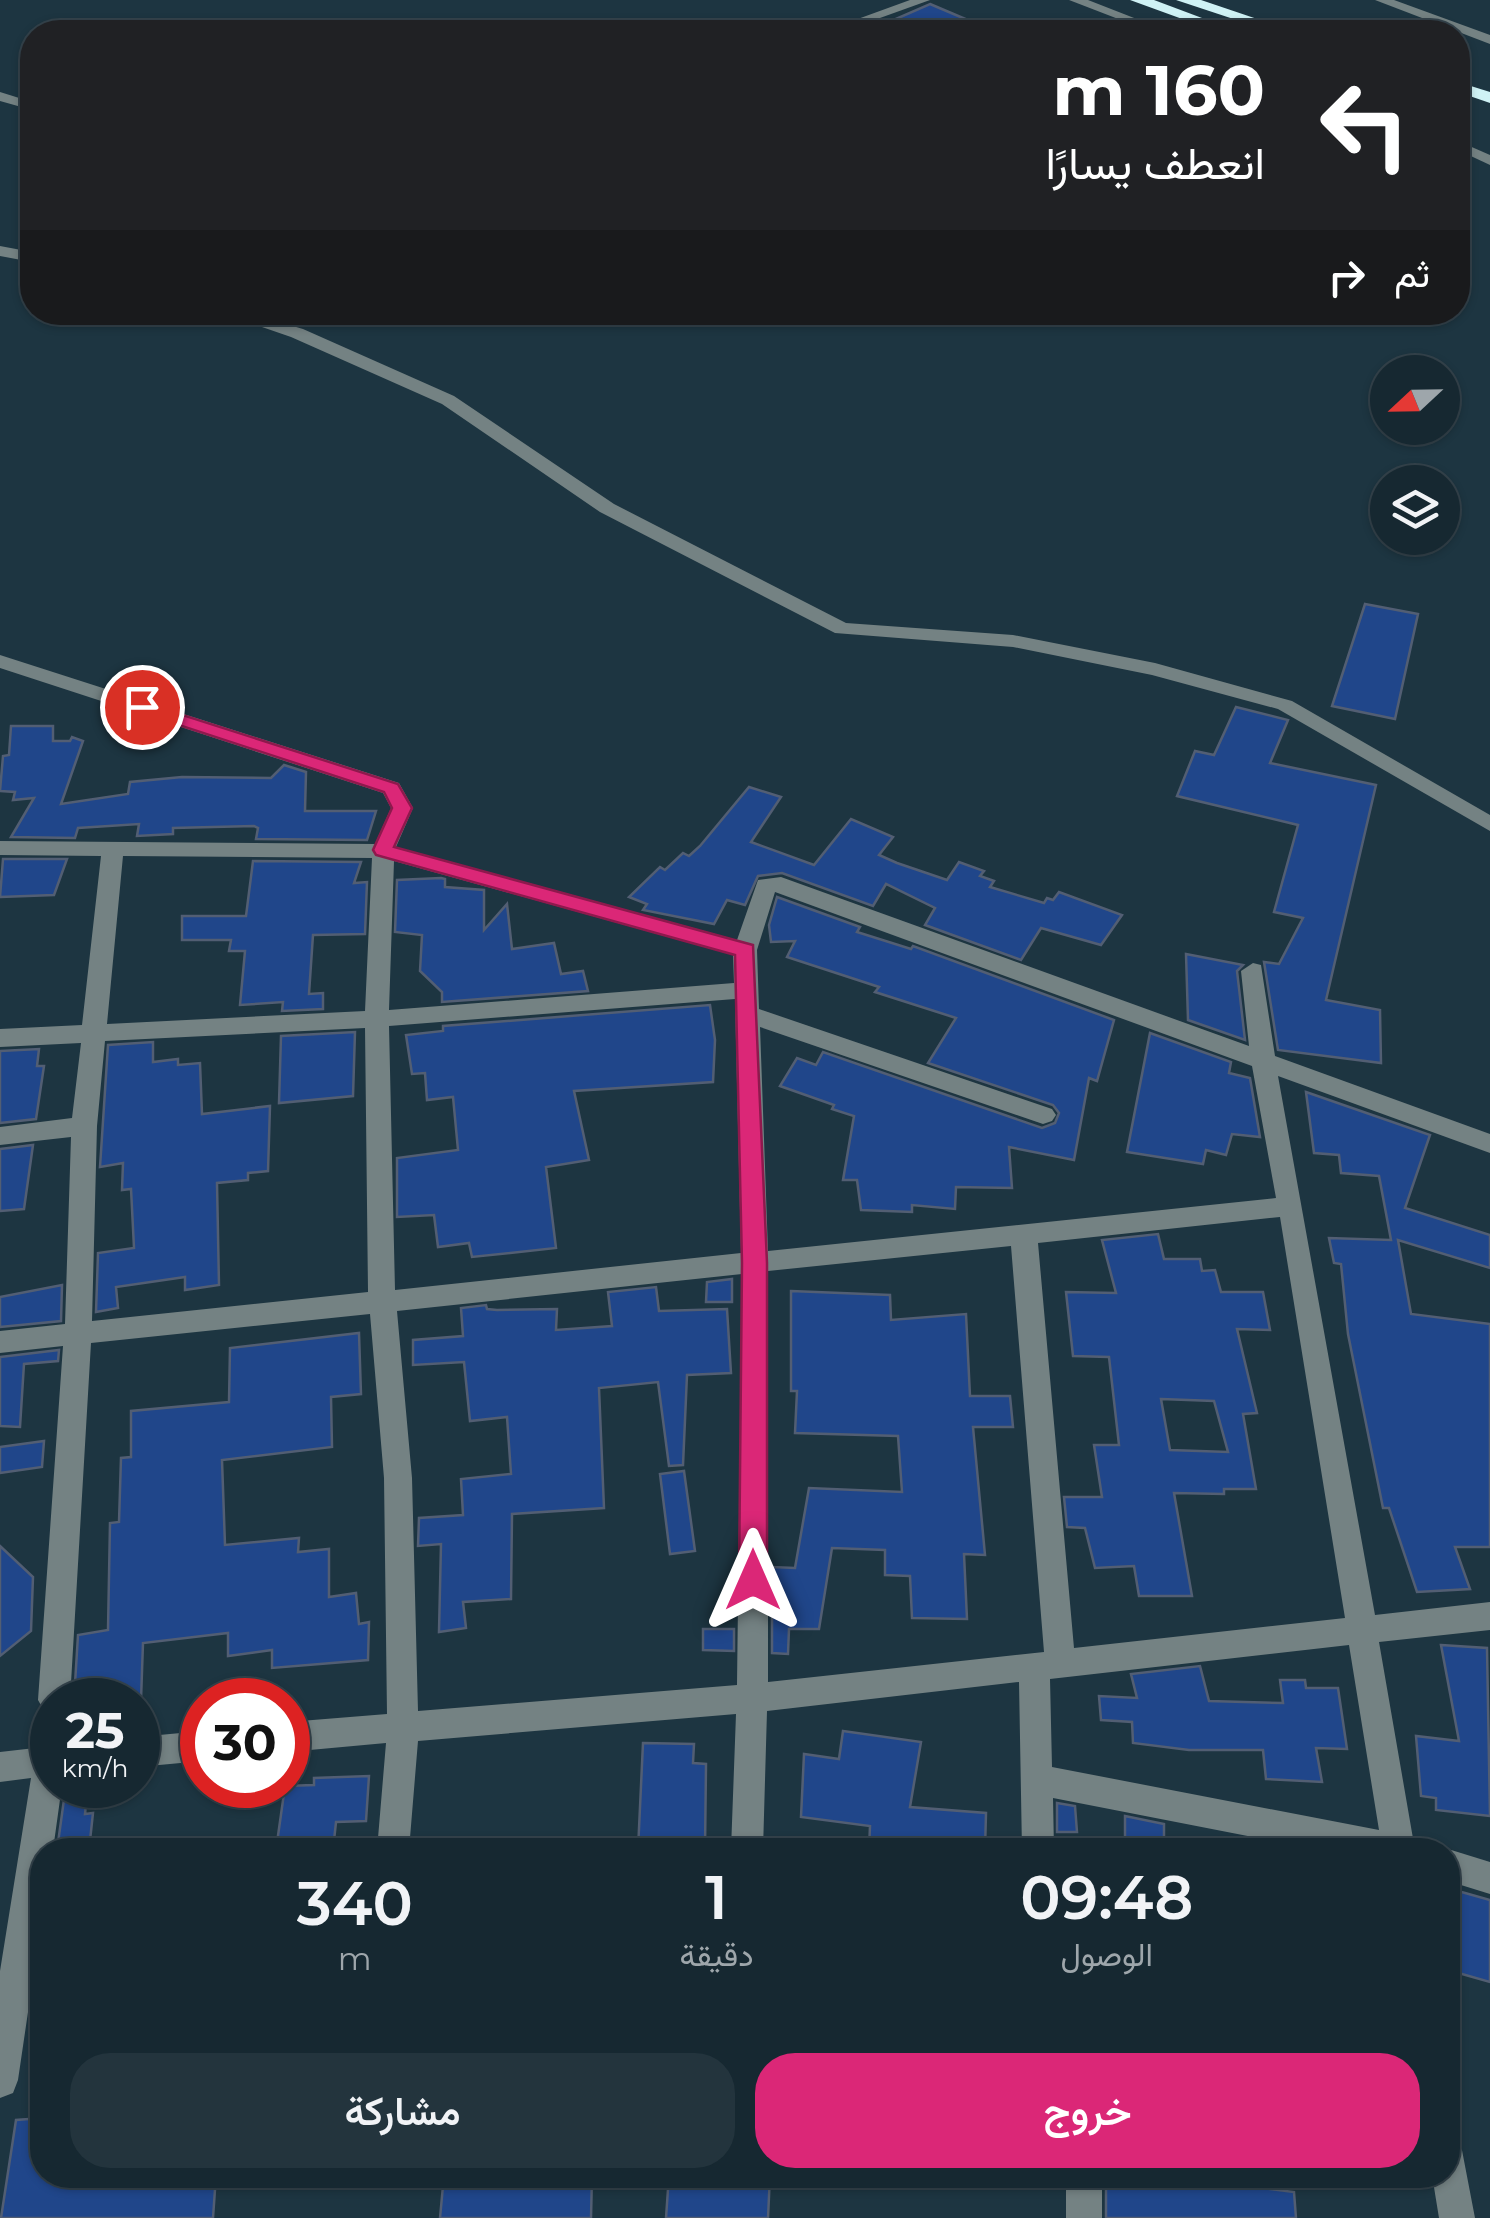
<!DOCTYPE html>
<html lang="ar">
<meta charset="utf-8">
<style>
body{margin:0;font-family:Montserrat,Vazirmatn,sans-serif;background:#23343d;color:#f1f3f6;direction:rtl;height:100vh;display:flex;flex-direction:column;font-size:38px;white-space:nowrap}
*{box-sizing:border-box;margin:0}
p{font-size:32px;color:#9ea6ab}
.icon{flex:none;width:55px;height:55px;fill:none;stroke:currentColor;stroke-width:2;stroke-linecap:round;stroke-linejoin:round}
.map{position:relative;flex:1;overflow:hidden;direction:ltr}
.side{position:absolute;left:30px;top:1838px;width:1430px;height:350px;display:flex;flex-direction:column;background:#162831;border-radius:40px;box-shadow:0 2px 8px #0004,0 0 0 2px #35444d;direction:rtl}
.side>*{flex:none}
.hud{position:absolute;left:20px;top:20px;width:1450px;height:305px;border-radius:40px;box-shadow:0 2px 8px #0004,0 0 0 2px #35444d;direction:rtl;background:#202124;color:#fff;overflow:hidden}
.needle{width:65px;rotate:248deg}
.tools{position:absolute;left:1370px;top:355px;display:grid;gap:20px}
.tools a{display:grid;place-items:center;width:90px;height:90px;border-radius:50%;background:#162831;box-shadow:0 2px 8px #0004,0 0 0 2px #35444d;font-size:50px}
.speed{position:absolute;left:30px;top:1678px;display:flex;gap:20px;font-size:50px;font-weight:700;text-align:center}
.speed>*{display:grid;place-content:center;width:130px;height:130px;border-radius:50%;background:#162831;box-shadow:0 2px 8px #0004,0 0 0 2px #35444d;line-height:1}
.speed small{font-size:25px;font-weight:400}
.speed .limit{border:15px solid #d22;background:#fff;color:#111}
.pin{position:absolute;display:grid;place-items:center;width:85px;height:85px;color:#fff;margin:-42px;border:5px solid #fff;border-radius:50%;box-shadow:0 2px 10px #0007}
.me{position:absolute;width:110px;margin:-55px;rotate:0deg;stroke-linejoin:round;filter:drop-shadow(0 0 8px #0008)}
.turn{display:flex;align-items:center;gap:35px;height:210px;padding:0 40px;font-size:45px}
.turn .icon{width:130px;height:130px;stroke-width:2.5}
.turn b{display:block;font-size:70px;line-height:85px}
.then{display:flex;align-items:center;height:95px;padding:0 40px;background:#0003;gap:20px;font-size:38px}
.eta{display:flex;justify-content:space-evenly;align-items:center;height:170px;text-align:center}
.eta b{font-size:60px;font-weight:600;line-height:70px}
.action{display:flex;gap:20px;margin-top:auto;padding:20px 40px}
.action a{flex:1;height:115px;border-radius:40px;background:#db2777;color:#fff;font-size:40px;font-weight:600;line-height:115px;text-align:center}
.action a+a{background:#23343d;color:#f1f3f6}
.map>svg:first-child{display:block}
</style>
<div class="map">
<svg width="1490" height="2218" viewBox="0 0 1490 2218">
<rect width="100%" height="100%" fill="#1d3541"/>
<g fill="#20468a" stroke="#525e73" stroke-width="2.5" fill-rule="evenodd">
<path d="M930 4 996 32H866Z"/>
<path d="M1365 604 1418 614 1395 719 1332 706Z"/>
<path d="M1236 707 1288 720 1270 763 1376 785 1326 1000 1380 1010 1381 1063 1278 1050 1264 962 1279 964 1303 918 1274 912 1298 825 1177 796 1195 751 1214 755Z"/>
<path d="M11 726H53V741H70L72 737 83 741 61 804 128 794 130 782 182 777 271 778 284 765 306 772 305 811H376L367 840 256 839 258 828 254 826 173 828V834L137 836 139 824 78 828 75 838 11 837 34 798 13 800 15 792 0 791 3 756 9 755Z"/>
<path d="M749 787 781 797 751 842 814 865 851 819 893 837 879 855 897 863 947 880 959 862 984 871 980 876 994 881 990 887 1044 903 1047 898 1053 900 1059 892 1122 915 1101 945 1041 928 1021 960 925 925 935 908 886 884 873 906 782 873 758 876 745 905 727 900 714 924 643 910 647 904 629 897 660 867 665 870 683 853 689 856 700 846Z"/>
<path d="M3 859H67L54 895 0 897Z"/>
<path d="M253 861 361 862 354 883 367 882 365 934 313 935 309 994 323 993V1009L282 1011 283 1002 240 1005 245 951H229L231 940H182V916H246Z"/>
<path d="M441 878 445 879V887L484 890V930L507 904 512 949 554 943 561 974 583 971 588 991 442 1002V992L420 971 422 935 395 932 397 880Z"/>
<path d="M777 897 860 927 857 932 911 949 913 946 1114 1020 1097 1081 1089 1078 1074 1160 1009 1147 1012 1188 956 1187 955 1209 912 1205V1212L861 1210 857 1180H843L854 1116 832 1109 834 1105 780 1086 797 1058 816 1065 823 1052 1042 1128 1055 1123 1059 1113 1053 1105 928 1063 956 1018 875 992 879 987 787 957 795 941 771 942 769 925Z"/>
<path d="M1186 954 1243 965 1237 971 1245 1040 1188 1020Z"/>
<path d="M710 1005 715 1040 713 1082 574 1091 589 1160 546 1167 556 1248 472 1257 469 1243 438 1247 434 1215 397 1217V1158L458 1150 453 1097 427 1100 425 1073 412 1074 406 1035 443 1031V1026Z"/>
<path d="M355 1032 353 1096 279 1103 281 1036Z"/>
<path d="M1150 1033 1231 1062 1229 1073 1250 1078 1260 1137 1232 1134 1226 1155 1206 1150 1203 1164 1127 1152Z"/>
<path d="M153 1042V1062L178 1059V1065L200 1063 202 1114 270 1106 268 1171 248 1173V1180L217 1183 219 1285 185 1290V1277L116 1287 118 1308 96 1312 98 1253 134 1248 131 1189 122 1190 123 1163 100 1167 108 1045Z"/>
<path d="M39 1049 37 1066H44L36 1119 0 1123V1051Z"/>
<path d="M1306 1092 1430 1135 1405 1208 1490 1235V1268L1398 1240 1411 1314 1490 1324V1547H1455L1470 1589 1417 1592 1389 1508H1383L1348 1334 1341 1264 1334 1263 1329 1238 1391 1240 1379 1176 1341 1173 1339 1155 1314 1153Z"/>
<path d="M33 1145 24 1209 0 1211V1149Z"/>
<path d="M1158 1234 1164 1259H1200L1202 1271 1215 1270 1221 1292H1263L1270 1330 1237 1329 1257 1413 1243 1414 1256 1489H1224V1494L1174 1493 1192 1596H1139L1134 1566 1095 1568 1085 1528 1067 1527 1064 1497H1102L1094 1445H1119L1109 1357 1073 1356 1066 1292 1116 1293 1102 1240ZM1161 1399 1214 1401 1228 1452 1170 1450Z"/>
<path d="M732 1279V1302H706L707 1282Z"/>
<path d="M62 1285 61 1321 0 1327V1297Z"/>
<path d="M656 1287 659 1311 727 1309 731 1373 687 1375 683 1465 669 1466 658 1382 599 1388 604 1508 512 1514 511 1599 463 1602 466 1628 439 1632 441 1544 418 1546 419 1518 463 1515 461 1479 511 1474 507 1417 470 1421 464 1362 413 1365V1340L463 1336 461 1308 486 1305 487 1309 497 1310 557 1309 556 1330 612 1326 608 1292Z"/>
<path d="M791 1291 890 1295 891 1320 966 1314 970 1396H1010L1013 1427H973L985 1555 964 1554 967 1619 912 1618 910 1576 885 1575V1550L832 1548 819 1629H789L788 1654 772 1653V1567L795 1568 809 1488 902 1492 898 1436 795 1433 797 1391H791Z"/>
<path d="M359 1333 361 1394 331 1397 332 1447 222 1460 225 1545 299 1538 298 1552 329 1549V1597L356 1593 359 1624 369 1622 368 1660 272 1668V1650L228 1656V1633L143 1643 141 1700H74L78 1635 108 1630 110 1523 119 1522 121 1458 131 1457V1411L229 1402 230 1348Z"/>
<path d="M59 1350 58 1361 24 1364 20 1427 0 1426V1357Z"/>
<path d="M44 1441 42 1467 0 1473V1447Z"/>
<path d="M684 1471 695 1551 670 1554 660 1474Z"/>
<path d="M0 1546 33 1577 31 1631 0 1656Z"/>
<path d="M703 1629H734V1651L703 1650Z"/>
<path d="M1441 1645 1487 1648 1490 1816 1436 1810V1798L1421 1796 1416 1736 1459 1741Z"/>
<path d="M1200 1666 1209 1701 1283 1703 1280 1680H1305L1306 1688H1338L1347 1749 1316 1748 1322 1782 1266 1779 1263 1750H1189L1133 1743 1132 1722 1101 1720 1099 1696 1137 1698 1131 1674Z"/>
<path d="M843 1731 921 1742 910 1807 986 1813 985 1850H869L870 1826 801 1817 804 1754 839 1759Z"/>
<path d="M643 1743 694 1744 693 1763 706 1764 705 1850H638Z"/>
<path d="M369 1776 366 1821 336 1822 333 1850H276L285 1786 314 1785V1778Z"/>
<path d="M66 1785H88L85 1814 93 1813 89 1850H57Z"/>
<path d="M1057 1803 1075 1806 1077 1832H1057Z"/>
<path d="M1125 1816 1164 1824V1850H1125Z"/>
<path d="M1451 1889 1490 1900V1982L1448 1970Z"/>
<path d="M42 2118V2175H216L213 2218H1L16 2120Z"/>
<path d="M444 2175H592L591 2218H440Z"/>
<path d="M669 2175H770L768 2218H666Z"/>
<path d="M1106 2175H1260L1261 2188 1294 2192 1296 2218H1106Z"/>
</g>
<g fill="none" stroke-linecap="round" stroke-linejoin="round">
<g fill="#748283" fill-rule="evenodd">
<path d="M910 0H930L841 32H822Z"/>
<path d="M1069 0H1088L1170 32H1152Z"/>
<path d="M1375 0H1394L1490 35V44Z"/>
<path d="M0 92 32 102V110L0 101Z"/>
<path d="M1458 141 1490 155V165L1458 150Z"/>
<path d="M0 246 32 252V262L0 256Z"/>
<path d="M219 312H246L303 329 454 396 614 504 846 623 1013 635 1155 663 1292 701 1490 815V831L1278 709 1152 675 1013 647 835 633 600 512 442 404 291 337Z"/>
<path d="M0 655 399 783 413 808 396 847 737 940 758 880 781 877 1249 1046 1241 971 1253 963 1261 965 1275 1056 1490 1134V1153L1278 1076 1375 1615 1490 1602V1630L1379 1642 1415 1850H1319L1053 1798 1054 1850H1022L1019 1682 767 1711 763 1850H731L736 1714 418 1741 409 1850H377L386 1743 288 1752V1722L387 1714 384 1478 370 1314 91 1343 70 1700H52V1785H62L53 1850H42V1917L18 2080 13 2093 0 2098V1971L31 1778 0 1782V1752L35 1748 36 1718 42 1707 38 1700 63 1346 0 1353V1331L65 1324 71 1137 0 1145V1127L72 1118 81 1043 0 1047V1029L82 1025 101 856 0 855V841L375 844 391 808 383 793 0 668ZM123 856 372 858 365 1011 107 1024ZM394 861 733 955 734 983 389 1010ZM775 892 1252 1066 1276 1198 768 1251 760 1027 1043 1124 1052 1121 1056 1115 1052 1109 759 1009 757 950ZM735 999 741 1253 395 1290 389 1026ZM365 1028 368 1292 92 1321 97 1126 105 1041ZM1280 1217 1345 1618 1074 1648 1038 1243ZM1011 1246 1044 1652 768 1682V1271ZM742 1274 737 1685 418 1711 412 1478 397 1311ZM1349 1645 1379 1830 1052 1767 1050 1679Z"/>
<path d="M202 1731V1761L138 1767V1737Z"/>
<path d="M1448 1849 1490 1862V1894L1448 1881Z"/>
<path d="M1448 2140 1461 2145 1475 2218H1439L1432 2175H1448Z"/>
<rect x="1066" y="2175" width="36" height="43"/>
</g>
<g fill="#cff2f5" fill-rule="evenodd">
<path d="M1130 0H1154L1210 21 1196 24Z"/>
<path d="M1176 0H1201L1296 32H1273Z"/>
<path d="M1458 82 1490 92V103L1458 92Z"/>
</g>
</g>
<path fill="#db2777" stroke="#8e194d" stroke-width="2.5" d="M142 702 398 784 412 808 394 847 753 945 767 1263V1580L763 1588 753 1592 743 1588 739 1580 742 1263 735 955 376 855 373 850 392 808 384 792 136 711V703Z"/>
</svg>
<div class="tools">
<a><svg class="needle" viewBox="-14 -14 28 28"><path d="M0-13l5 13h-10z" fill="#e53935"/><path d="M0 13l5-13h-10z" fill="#9ea6ab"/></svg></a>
<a><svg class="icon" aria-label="layers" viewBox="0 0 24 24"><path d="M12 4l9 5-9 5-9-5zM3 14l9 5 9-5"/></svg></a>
</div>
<div class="speed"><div>25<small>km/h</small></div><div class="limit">30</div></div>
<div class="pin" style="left:142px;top:707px;background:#d93025"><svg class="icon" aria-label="arrive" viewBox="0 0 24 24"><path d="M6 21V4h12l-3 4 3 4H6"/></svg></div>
<svg class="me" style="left:753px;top:1580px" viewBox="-20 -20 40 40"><path d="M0-17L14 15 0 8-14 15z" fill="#db2777" stroke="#fff" stroke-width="4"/></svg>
<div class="hud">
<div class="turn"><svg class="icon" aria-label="left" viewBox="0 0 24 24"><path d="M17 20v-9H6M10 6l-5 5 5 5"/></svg><div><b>160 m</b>انعطف يسارًا</div></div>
<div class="then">ثم<svg class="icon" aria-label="right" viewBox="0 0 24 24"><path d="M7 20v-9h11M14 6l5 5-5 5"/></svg></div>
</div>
<section class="side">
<div class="eta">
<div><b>09:48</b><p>الوصول</p></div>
<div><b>1</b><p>دقيقة</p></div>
<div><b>340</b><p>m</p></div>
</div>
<div class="action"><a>خروج</a><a>مشاركة</a></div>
</section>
</div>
